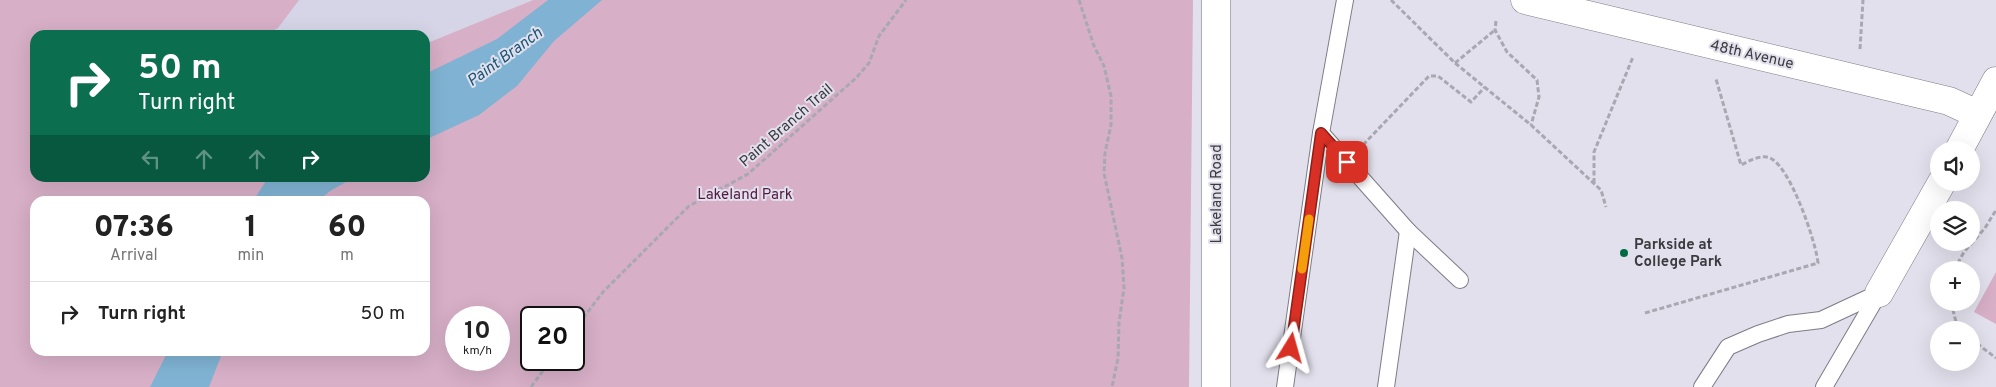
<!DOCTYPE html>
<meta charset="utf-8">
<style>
body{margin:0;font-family:Overpass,sans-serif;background:#f6f6f6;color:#222;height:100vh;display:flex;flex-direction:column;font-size:19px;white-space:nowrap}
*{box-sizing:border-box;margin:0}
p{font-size:16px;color:#767676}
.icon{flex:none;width:28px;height:28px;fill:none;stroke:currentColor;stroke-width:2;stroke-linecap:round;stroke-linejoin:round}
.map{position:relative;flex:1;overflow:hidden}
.side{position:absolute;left:30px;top:196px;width:400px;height:160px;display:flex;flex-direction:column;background:#fff;border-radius:15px;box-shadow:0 5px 20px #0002}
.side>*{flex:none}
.guide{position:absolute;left:30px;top:30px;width:400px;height:152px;border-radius:15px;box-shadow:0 5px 20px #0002;background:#0b6e4f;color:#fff;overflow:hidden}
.controls{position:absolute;left:1930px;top:141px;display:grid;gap:10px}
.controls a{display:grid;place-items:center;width:50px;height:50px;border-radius:50%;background:#fff;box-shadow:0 5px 20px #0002;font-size:25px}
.speed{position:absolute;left:445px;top:306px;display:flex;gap:10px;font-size:25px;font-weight:700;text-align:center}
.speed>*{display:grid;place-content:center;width:65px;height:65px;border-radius:50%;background:#fff;box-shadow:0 5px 20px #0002;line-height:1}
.speed small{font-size:12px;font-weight:400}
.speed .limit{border:2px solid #111;border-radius:8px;background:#fff;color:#111}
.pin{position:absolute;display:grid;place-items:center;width:42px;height:42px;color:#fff;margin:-21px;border-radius:10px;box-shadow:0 2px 8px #0006}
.me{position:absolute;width:55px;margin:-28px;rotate:8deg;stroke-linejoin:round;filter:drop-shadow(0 0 4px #0008)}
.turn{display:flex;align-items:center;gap:18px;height:105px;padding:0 25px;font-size:22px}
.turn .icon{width:65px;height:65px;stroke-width:2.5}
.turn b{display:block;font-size:35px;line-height:42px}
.lanes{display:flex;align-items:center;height:48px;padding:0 25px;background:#0003;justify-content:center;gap:25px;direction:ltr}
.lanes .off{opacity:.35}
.eta{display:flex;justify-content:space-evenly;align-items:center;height:85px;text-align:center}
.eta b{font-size:30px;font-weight:800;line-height:35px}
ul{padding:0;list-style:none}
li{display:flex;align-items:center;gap:15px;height:65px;padding:0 25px;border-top:1px solid #e0e0e0}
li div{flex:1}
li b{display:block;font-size:19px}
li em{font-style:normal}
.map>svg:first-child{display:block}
</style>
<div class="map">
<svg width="1996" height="387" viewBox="0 0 1996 387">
<rect width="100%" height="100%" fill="#e1e0ec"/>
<path fill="#d6d5e8" d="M0 0H533L425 44V35H35V201Z"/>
<g fill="#d7afc7" fill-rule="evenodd">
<path d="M0 0H299L278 28 266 35H35V178H425V44L533 0H1193L1189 387H0ZM35 201H425V351H35ZM456 318H499V360H456ZM531 318H574V360H531Z"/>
<path d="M1996 272V324L1974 312Z"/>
</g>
<g fill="#80b3d3">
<path d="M548 0H602L554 41 517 86 479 115 425 140V74L497 39Z"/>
<path d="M268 178H353L330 191 318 201H253Z"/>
<path d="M168 351H223L209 387H150Z"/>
</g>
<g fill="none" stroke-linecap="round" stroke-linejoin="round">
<g stroke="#7d7c87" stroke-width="18">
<g id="lane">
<path d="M1321 133 1408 231 1460 280"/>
<path d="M1285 387 1321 133 1345 0"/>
<path d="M1386 387 1408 231"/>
<path d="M1702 387 1728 347 1758 334 1788 324 1821 320 1879 293"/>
<path d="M1824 387 1879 293"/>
</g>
</g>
<g stroke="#7d7c87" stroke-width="29">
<g id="street">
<path d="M1216 0V387"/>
<path d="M1525 0 1949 101 1977 114"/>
<path d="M1959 150 1996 81"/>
<path d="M1879 293 1942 182"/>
</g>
</g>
<g stroke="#a9a8b2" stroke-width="3" stroke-dasharray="5 2.5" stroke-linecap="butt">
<path d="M1079 0 1094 46 1104 66 1111 96V125L1105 153 1104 173 1122 258 1124 288 1119 322 1118 358 1112 387"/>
<path d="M1391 0 1455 63 1531 125 1601 190 1606 207"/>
<path d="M1496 21 1495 30 1507 52 1537 80 1539 97 1531 125"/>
<path d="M1860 49 1863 0"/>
<path d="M1455 63 1495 30"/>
<path d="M1363 145 1429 76H1438L1471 102 1485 87"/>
<path d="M1594 183V152L1633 57"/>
<path d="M1954 270 1964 252 1985 228 1996 210"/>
<path d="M1951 302 1957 326 1962 330"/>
<path d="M1645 313 1818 263C1816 242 1790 166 1770 158 1761 154 1749 161 1741 165L1716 79"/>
<path d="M574 330 603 292 689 206 748 174 856 78 869 63 879 36 906 0"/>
<path d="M1971 339 1996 358"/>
<path d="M531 387 551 360"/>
</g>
<use href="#lane" stroke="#fff" stroke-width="16"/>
<use href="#street" stroke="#fff" stroke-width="28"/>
</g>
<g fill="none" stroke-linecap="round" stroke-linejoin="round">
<g stroke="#8d1f18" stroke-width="12">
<path id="route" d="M1291 348 1321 133 1347 162"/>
</g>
<use href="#route" stroke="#d93025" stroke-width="9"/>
<path stroke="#f59e0b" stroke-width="9" d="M1302 269 1309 219"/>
</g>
<circle fill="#006c43" stroke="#e1e0ec" stroke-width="2" cx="1624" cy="253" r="5"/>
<g text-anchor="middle" stroke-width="4" stroke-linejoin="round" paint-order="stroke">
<g font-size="15" fill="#3b3b40" stroke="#e1e0ec">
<text transform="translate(1752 54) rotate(13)" y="5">48th Avenue</text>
<text transform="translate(786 125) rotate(-41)" y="5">Paint Branch Trail</text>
<text transform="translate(1216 194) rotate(-90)" y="5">Lakeland Road</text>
</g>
<g font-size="15" fill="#531841" stroke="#e1e0ec">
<text x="745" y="199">Lakeland Park</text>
</g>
<g font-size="15" font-weight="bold" fill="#3b3b40" stroke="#e1e0ec" text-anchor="start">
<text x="1634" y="249">Parkside at<tspan x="1634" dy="17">College Park</tspan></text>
</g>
<g font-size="16" font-style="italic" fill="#185576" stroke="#e1e0ec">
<text transform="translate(504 56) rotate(-36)" y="6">Paint Branch</text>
</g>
</g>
</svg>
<div class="controls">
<a><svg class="icon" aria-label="sound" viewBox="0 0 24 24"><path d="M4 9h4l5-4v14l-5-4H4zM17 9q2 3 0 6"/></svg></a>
<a><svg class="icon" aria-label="layers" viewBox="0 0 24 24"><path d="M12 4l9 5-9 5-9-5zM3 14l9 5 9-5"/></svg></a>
<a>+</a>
<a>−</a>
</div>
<div class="speed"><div>10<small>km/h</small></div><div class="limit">20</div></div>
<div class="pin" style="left:1347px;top:162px;background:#d93025"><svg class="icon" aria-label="arrive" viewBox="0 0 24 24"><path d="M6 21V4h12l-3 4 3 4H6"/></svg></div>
<svg class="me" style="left:1291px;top:348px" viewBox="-20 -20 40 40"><path d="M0-17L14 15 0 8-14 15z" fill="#d93025" stroke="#fff" stroke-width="4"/></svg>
<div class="guide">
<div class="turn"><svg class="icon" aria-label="right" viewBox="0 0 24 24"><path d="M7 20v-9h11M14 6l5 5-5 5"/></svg><div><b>50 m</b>Turn right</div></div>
<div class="lanes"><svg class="icon off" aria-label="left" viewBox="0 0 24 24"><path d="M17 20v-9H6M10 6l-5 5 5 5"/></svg><svg class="icon off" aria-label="ahead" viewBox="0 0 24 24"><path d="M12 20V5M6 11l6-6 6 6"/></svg><svg class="icon off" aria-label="ahead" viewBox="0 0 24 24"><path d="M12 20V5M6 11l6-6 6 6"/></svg><svg class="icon" aria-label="right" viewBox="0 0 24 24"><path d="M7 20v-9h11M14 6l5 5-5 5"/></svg></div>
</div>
<section class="side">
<div class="eta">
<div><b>07:36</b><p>Arrival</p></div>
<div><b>1</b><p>min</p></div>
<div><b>60</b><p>m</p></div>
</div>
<ul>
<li><svg class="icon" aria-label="right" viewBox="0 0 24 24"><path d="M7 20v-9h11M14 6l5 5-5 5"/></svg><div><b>Turn right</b></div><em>50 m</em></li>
</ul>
</section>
</div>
